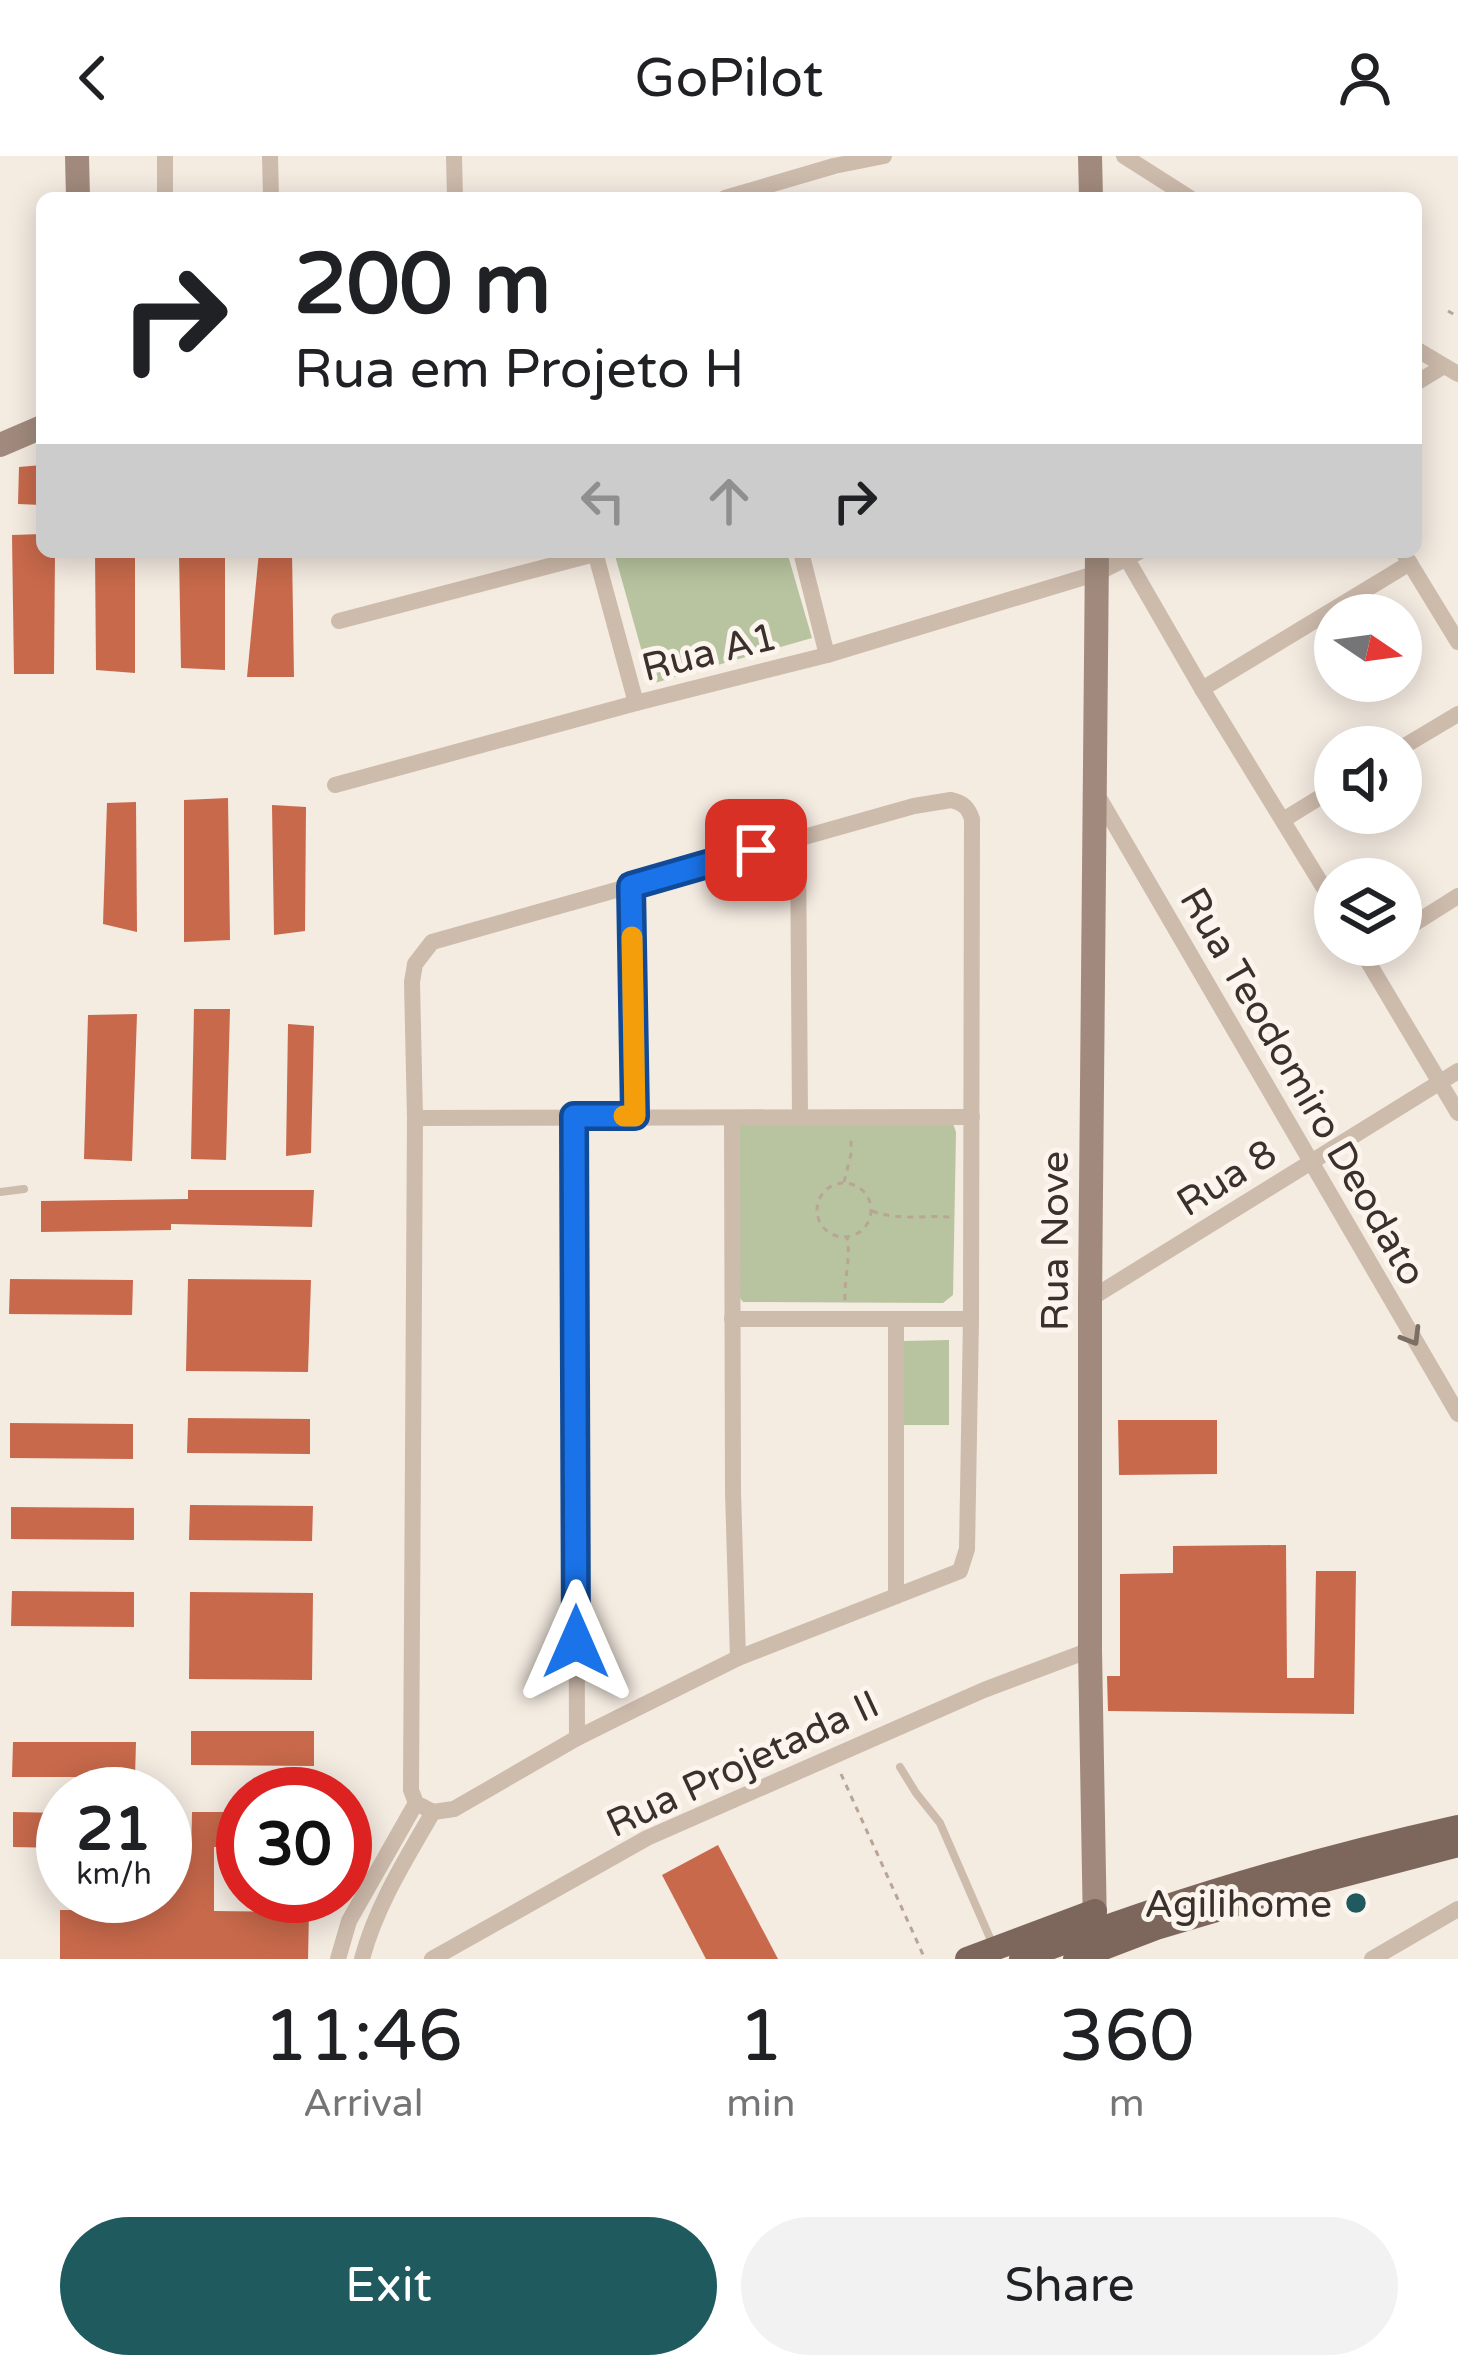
<!DOCTYPE html>
<style>
body{margin:0;font-family:"Varela Round",sans-serif;background:#f2f2f2;color:#202124;height:100vh;display:flex;flex-direction:column;font-size:45px;white-space:nowrap}
*{box-sizing:border-box;margin:0}
p{font-size:39px;color:#757577}
.icon{flex:none;width:66px;height:66px;fill:none;stroke:currentColor;stroke-width:2;stroke-linecap:round;stroke-linejoin:round}
.map{position:relative;height:1803px;overflow:hidden}
.details{display:flex;flex-direction:column;background:#fff;flex:1}
.details>*{flex:none}
.banner{position:absolute;left:36px;top:36px;width:1386px;height:366px;border-radius:18px;box-shadow:0 6px 30px #0003;background:#fff;color:#202124;overflow:hidden}
.needle{width:78px;rotate:103deg}
.buttons{position:absolute;left:1314px;top:438px;display:grid;gap:24px}
.buttons a{display:grid;place-items:center;width:108px;height:108px;border-radius:50%;background:#fff;box-shadow:0 6px 30px #0003;font-size:60px}
.speed{position:absolute;left:36px;top:1611px;display:flex;gap:24px;font-size:60px;font-weight:700;text-align:center}
.speed>*{display:grid;place-content:center;width:156px;height:156px;border-radius:50%;background:#fff;box-shadow:0 6px 30px #0003;line-height:1}
.speed small{font-size:30px;font-weight:400}
.speed .limit{border:18px solid #d22;background:#fff;color:#111}
.pin{position:absolute;display:grid;place-items:center;width:102px;height:102px;color:#fff;margin:-51px;border-radius:24px;box-shadow:0 6px 18px #0006}
.me{position:absolute;width:132px;margin:-66px;rotate:0deg;stroke-linejoin:round;filter:drop-shadow(0 0 9px #0008)}
.turn{display:flex;align-items:center;gap:42px;height:252px;padding:0 60px;font-size:54px}
.turn .icon{width:156px;height:156px;stroke-width:2.5}
.turn b{display:block;font-size:84px;line-height:102px}
.lanes{display:flex;align-items:center;height:114px;padding:0 60px;background:#0003;justify-content:center;gap:60px;direction:ltr}
.lanes .off{opacity:.35}
.eta{display:flex;justify-content:space-evenly;align-items:center;height:204px;text-align:center}
.eta b{font-size:72px;font-weight:600;line-height:84px}
.primary-button{display:flex;gap:24px;margin-top:auto;padding:24px 60px}
.primary-button a{flex:1;height:138px;border-radius:72px;background:#1f5a5e;color:#fff;font-size:48px;font-weight:600;line-height:138px;text-align:center}
.primary-button a+a{background:#f2f2f2;color:#202124}
header{display:flex;justify-content:space-between;align-items:center;height:156px;padding:0 60px;background:#fff;font-size:54px;font-weight:600}
.map>svg:first-child{display:block}
</style>
<header><svg class="icon" aria-label="back" viewBox="0 0 24 24"><path d="M15 5l-7 7 7 7"/></svg>GoPilot<svg class="icon" aria-label="person" viewBox="0 0 24 24"><circle cx="12" cy="8" r="4"/><path d="M4 21q1-7 8-7t8 7"/></svg></header>
<div class="map">
<svg width="1458" height="1803" viewBox="0 0 1458 1803">
<rect width="100%" height="100%" fill="#f4ebe1"/>
<g fill="#b8c4a0">
<path d="M614 396H787L812 482 651 528Z"/>
<path d="M745 960 952 965 956 976 953 1139 943 1147 743 1146 733 1133V974Z"/>
<path d="M949 1184V1269H904V1185Z"/>
</g>
<g fill="#c8694b">
<path d="M42 309V349L18 348 19 311Z"/>
<path d="M42 378V396H55L54 518H14L12 379Z"/>
<path d="M95 396H135V517L96 514Z"/>
<path d="M179 396H225V514L181 512Z"/>
<path d="M259 396H292L294 521H247Z"/>
<path d="M228 642 230 784 184 786V644Z"/>
<path d="M136 646 137 776 103 768 107 647Z"/>
<path d="M272 649 306 651 305 775 274 779Z"/>
<path d="M194 853H230L226 1004 191 1003Z"/>
<path d="M137 858 132 1005 84 1003 88 859Z"/>
<path d="M288 868 314 870 311 997 286 1000Z"/>
<path d="M188 1034H314L312 1071 171 1068V1074L41 1076V1045L188 1043Z"/>
<path d="M10 1123 133 1124 132 1159 9 1158Z"/>
<path d="M188 1123 311 1124 308 1216 186 1215Z"/>
<path d="M188 1262 310 1263V1298L187 1297Z"/>
<path d="M1118 1264H1217V1318L1119 1319Z"/>
<path d="M10 1267 133 1268V1303L10 1302Z"/>
<path d="M190 1349 313 1350 312 1385 189 1384Z"/>
<path d="M11 1351 134 1352V1384L11 1383Z"/>
<path d="M1286 1389 1287 1522H1314L1316 1415H1356L1354 1558 1108 1555 1107 1520H1120V1418L1173 1417V1390Z"/>
<path d="M12 1435 134 1436V1471L11 1470Z"/>
<path d="M190 1436 313 1437 312 1524 189 1523Z"/>
<path d="M191 1575H314V1610L191 1609Z"/>
<path d="M13 1586H136L135 1621H12Z"/>
<path d="M13 1656 63 1657V1692L13 1691Z"/>
<path d="M192 1656H243V1691H214V1755L309 1756 308 1803H60V1754H128V1740H165V1701L191 1702Z"/>
<path d="M718 1689 778 1803H706L662 1719Z"/>
</g>
<g fill="none" stroke-linecap="round" stroke-linejoin="round">
<g stroke="#b9a596" stroke-width="3" stroke-dasharray="6 6" stroke-linecap="butt">
<path d="M1448 155 1458 161"/>
<path d="M844 1026 851 998V982"/>
<circle cx="844" cy="1054" r="27"/>
<path d="M872 1055C897 1065 924 1059 951 1061"/>
<path d="M845 1144C844 1123 851 1103 847 1082"/>
<path d="M841 1618 925 1803"/>
</g>
<g stroke="#cdbbac" stroke-width="8">
<path d="M0 1036 24 1033"/>
<path d="M900 1611 916 1637 940 1667 993 1789"/>
</g>
<g stroke="#cdbbac" stroke-width="16">
<path d="M165 0V42"/>
<path d="M270 0 271 42"/>
<path d="M454 0 455 42"/>
<path d="M1124 0 1190 42"/>
<path d="M725 42 834 10 884 0"/>
<path d="M1416 193 1458 218"/>
<path d="M1416 227 1444 210"/>
<path d="M595 396 636 547"/>
<path d="M801 396 827 499"/>
<path d="M1403 396 1458 486"/>
<path d="M1127 403 1202 533 1335 750"/>
<path d="M339 465 595 398"/>
<path d="M1202 533 1410 407"/>
<path d="M1401 592 1458 558"/>
<path d="M335 629 636 547 827 499 1098 417 1139 396"/>
<path d="M1098 640 1458 1258"/>
<path d="M951 644C963 647 968 651 972 663L971 1163 967 1393 960 1415 738 1502 577 1582 454 1653 433 1656 416 1647 411 1634 415 962 412 826 415 808 432 786 914 650Z"/>
<path d="M1283 664 1335 632"/>
<path d="M798 683 800 962"/>
<path d="M631 730 635 960"/>
<path d="M1401 776 1458 740"/>
<path d="M1358 789 1458 957"/>
<path d="M575 960 577 1582"/>
<path d="M415 962C601 960 786 963 972 961"/>
<path d="M732 964 733 1336 738 1502"/>
<path d="M1090 1143 1458 915"/>
<path d="M732 1163H971"/>
<path d="M896 1163V1440"/>
<path d="M338 1803 349 1765 416 1647"/>
<path d="M362 1803C376 1750 406 1703 433 1656"/>
<path d="M432 1803 647 1682 984 1534 1090 1494"/>
<path d="M1372 1803 1458 1753"/>
</g>
<g stroke="#a18a7d" stroke-width="24">
<path d="M77 0 78 42"/>
<path d="M1090 0 1091 42"/>
<path d="M0 289 42 271"/>
<path d="M1095 1774 1090 1494V1143L1097 396"/>
</g>
<g stroke="#7d675c" stroke-width="24">
<path d="M967 1803 1095 1755"/>
<path d="M1021 1803C1163 1747 1309 1704 1458 1671"/>
<path d="M1075 1803 1156 1772 1264 1740 1458 1689"/>
</g>
</g>
<defs><path id="oneway-chevron" d="M-2-3.5L2.5 0L-2 3.5" fill="none" stroke-width="1.6" stroke-linecap="round" stroke-linejoin="round" transform="scale(3)"/></defs>
<use stroke="#7d6f65" href="#oneway-chevron" transform="translate(1412 1181) rotate(59)"/>
<g fill="none" stroke-linecap="round" stroke-linejoin="round">
<g stroke="#114b97" stroke-width="30">
<path id="route" d="M576 1486 574 960H635L631 730 756 694"/>
</g>
<use href="#route" stroke="#1a73e8" stroke-width="21"/>
<path stroke="#f59e0b" stroke-width="21" d="M624 960H635L632 781"/>
</g>
<circle fill="#1f5a5e" stroke="#fbf5ee" stroke-width="4.5" cx="1356" cy="1747" r="12"/>
<g text-anchor="middle" stroke-width="10" stroke-linejoin="round" paint-order="stroke">
<g font-size="39" fill="#3b302b" stroke="#fbf5ee">
<text transform="translate(709 495) rotate(-14)" y="14">Rua A1</text>
<text transform="translate(1304 930) rotate(60)" y="14">Rua Teodomiro Deodato</text>
<text transform="translate(1226 1021) rotate(-32)" y="14">Rua 8</text>
<text transform="translate(1054 1085) rotate(-90)" y="14">Rua Nove</text>
<text transform="translate(742 1607) rotate(-25)" y="14">Rua Projetada II</text>
</g>
<g font-size="39" fill="#3b302b" stroke="#fbf5ee" text-anchor="end">
<text x="1332" y="1761">Agilihome</text>
</g>
</g>
</svg>
<div class="buttons">
<a><svg class="needle" viewBox="-14 -14 28 28"><path d="M0-13l5 13h-10z" fill="#e53935"/><path d="M0 13l5-13h-10z" fill="#757577"/></svg></a>
<a><svg class="icon" aria-label="sound" viewBox="0 0 24 24"><path d="M4 9h4l5-4v14l-5-4H4zM17 9q2 3 0 6"/></svg></a>
<a><svg class="icon" aria-label="layers" viewBox="0 0 24 24"><path d="M12 4l9 5-9 5-9-5zM3 14l9 5 9-5"/></svg></a>
</div>
<div class="speed"><div>21<small>km/h</small></div><div class="limit">30</div></div>
<div class="pin" style="left:756px;top:694px;background:#d93025"><svg class="icon" aria-label="arrive" viewBox="0 0 24 24"><path d="M6 21V4h12l-3 4 3 4H6"/></svg></div>
<svg class="me" style="left:576px;top:1486px" viewBox="-20 -20 40 40"><path d="M0-17L14 15 0 8-14 15z" fill="#1a73e8" stroke="#fff" stroke-width="4"/></svg>
<div class="banner">
<div class="turn"><svg class="icon" aria-label="right" viewBox="0 0 24 24"><path d="M7 20v-9h11M14 6l5 5-5 5"/></svg><div><b>200 m</b>Rua em Projeto H</div></div>
<div class="lanes"><svg class="icon off" aria-label="left" viewBox="0 0 24 24"><path d="M17 20v-9H6M10 6l-5 5 5 5"/></svg><svg class="icon off" aria-label="ahead" viewBox="0 0 24 24"><path d="M12 20V5M6 11l6-6 6 6"/></svg><svg class="icon" aria-label="right" viewBox="0 0 24 24"><path d="M7 20v-9h11M14 6l5 5-5 5"/></svg></div>
</div>
</div>
<section class="details">
<div class="eta">
<div><b>11:46</b><p>Arrival</p></div>
<div><b>1</b><p>min</p></div>
<div><b>360</b><p>m</p></div>
</div>
<div class="primary-button"><a>Exit</a><a>Share</a></div>
</section>
